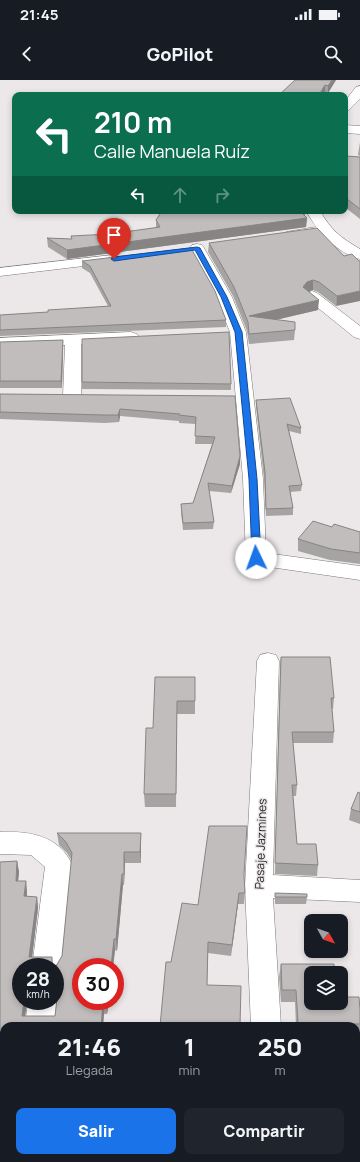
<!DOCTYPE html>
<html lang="es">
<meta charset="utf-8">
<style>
body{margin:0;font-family:Manrope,sans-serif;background:#20242c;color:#f1f3f6;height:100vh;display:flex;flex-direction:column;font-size:15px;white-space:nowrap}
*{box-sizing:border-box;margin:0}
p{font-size:13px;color:#9ea1a6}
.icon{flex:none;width:22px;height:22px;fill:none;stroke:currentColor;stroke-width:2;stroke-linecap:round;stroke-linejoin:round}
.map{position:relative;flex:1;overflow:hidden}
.drawer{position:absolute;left:0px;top:942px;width:360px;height:140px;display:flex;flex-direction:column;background:#171b24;border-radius:12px 12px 0 0;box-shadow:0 2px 6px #0003}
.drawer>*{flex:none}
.guide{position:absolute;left:12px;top:12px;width:336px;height:122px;border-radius:8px;box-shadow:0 2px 6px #0003;background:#0b6e4f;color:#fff;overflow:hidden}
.needle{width:26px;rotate:130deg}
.tools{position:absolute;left:304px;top:834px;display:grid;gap:8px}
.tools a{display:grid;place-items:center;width:44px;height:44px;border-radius:8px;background:#171b24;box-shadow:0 2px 6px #0003;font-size:20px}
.speed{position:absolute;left:12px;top:878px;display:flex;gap:8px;font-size:20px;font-weight:700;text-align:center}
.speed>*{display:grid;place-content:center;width:52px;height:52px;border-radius:50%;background:#171b24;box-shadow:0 2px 6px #0003;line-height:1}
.speed small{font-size:10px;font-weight:400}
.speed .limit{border:6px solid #d22;background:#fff;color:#111}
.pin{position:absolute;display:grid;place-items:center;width:34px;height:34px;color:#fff;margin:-41px -17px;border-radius:50% 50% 50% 0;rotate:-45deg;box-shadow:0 0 4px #0007}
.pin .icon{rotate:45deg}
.me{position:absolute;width:44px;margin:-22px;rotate:357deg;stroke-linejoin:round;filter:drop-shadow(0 0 3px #0008)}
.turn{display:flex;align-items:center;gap:14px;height:84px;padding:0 16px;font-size:18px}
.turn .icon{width:52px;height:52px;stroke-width:2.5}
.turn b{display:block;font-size:28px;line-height:34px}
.lanes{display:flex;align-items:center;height:38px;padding:0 16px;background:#0003;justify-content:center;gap:20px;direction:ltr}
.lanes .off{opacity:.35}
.eta{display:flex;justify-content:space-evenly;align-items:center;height:68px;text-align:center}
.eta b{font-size:24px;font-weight:800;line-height:28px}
.action{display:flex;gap:8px;margin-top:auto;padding:8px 16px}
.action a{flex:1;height:46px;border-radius:8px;background:#1a73e8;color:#fff;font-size:16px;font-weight:800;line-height:46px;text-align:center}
.action a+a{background:#20242c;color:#f1f3f6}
.status{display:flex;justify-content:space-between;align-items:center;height:28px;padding:0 20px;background:#171b24;direction:ltr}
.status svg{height:11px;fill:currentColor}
header{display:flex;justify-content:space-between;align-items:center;height:52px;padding:0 16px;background:#171b24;font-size:18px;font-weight:800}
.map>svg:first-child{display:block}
</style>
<div class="status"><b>21:45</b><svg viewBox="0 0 49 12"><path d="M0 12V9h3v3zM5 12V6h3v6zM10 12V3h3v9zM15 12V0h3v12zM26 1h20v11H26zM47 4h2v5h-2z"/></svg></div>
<header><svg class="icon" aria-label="back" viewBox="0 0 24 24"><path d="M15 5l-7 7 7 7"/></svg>GoPilot<svg class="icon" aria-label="search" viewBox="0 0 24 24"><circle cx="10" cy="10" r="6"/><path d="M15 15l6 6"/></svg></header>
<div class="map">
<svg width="360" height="1082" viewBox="0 0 360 1082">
<rect width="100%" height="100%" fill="#ece8e9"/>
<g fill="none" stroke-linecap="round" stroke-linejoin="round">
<g stroke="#7b7878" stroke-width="1">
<g id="minor">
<path d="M360 6V19L349 30 345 31V21L356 7Z"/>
<path d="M345 45 360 46V54L345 53Z"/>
<path d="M306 131H320C332 151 340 157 360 169V179C346 176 332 164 322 155L291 159 286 158 284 155 286 152 316 147Z"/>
<path d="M197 164 202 165 204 168 232 217 246 252 263 399 266 473 360 486V500L256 485 249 483 246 478 243 399 230 252 216 217 190 168 192 165Z"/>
<path d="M112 175 117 176 119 179 117 182 0 196V188Z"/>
<path d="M312 211 317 213 360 246V259L354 257 307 219 304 216 307 213Z"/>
<path d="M131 252 137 254 139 257 137 260 81 264V316L78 320 72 321 66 320 63 316 65 265 0 268V258Z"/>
<path d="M268 573 276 575 279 581 273 795 360 800V822L273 818 281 946H251L245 806 257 581 260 575Z"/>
<path d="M0 752C29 751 58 755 72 784L62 887 57 896 55 897V887H32L45 787 31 775 0 774Z"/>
<path d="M55 915 58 921 55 946H25L28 921H55Z"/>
<rect x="257" y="1078" width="32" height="4"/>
</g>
</g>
<use href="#minor" fill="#fff" fill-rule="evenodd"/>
</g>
<g fill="#a6a3a3" fill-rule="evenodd">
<path d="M336 0 328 13H325L323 15H279Z"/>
<path d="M360 62V76L358 75Z"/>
<path d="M345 75 346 76 360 77V139L346 128 345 125Z"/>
<path d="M303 134 307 138 306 147 67 179 48 167 47 158 71 159 156 148V140L306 134Z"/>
<path d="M209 163 344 176 336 226 318 212 313 210 308 211 318 230 276 240 295 250 294 260 249 264 247 251 233 216 208 172Z"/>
<path d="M82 181 226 240V247L0 256V235L48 232 108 226 90 193 82 188Z"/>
<path d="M63 260V267L62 308H0V262Z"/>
<path d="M82 302 231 304V310L82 309Z"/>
<path d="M0 314 235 316 240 384 231 413 209 411 214 442 213 449 183 450 181 432V424L193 423 212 364H195L196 344 179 343V341L120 336 119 342 105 343 0 339Z"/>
<path d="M256 320 301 348V354L289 351 302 405 301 411 290 412 293 428V435L266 436 264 399 256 327Z"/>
<path d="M332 447 360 452V484L330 480 298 471V459Z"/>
<path d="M281 577 334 618 333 629H332L334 652 333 663H293L297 705 296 716H293L297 764 318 785 317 796 275 794 280 588Z"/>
<path d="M195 597V634H177L176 727H145L144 714 153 648Z"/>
<path d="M360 713V744L349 740 351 729Z"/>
<path d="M57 753H141V783H125L124 805H123L117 871 115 870 113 887H81V921H109L107 934H104L103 946H4V1078H94L95 1082H0V782L17 781 19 792 18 801H26L27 813V816L37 817 38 828 32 877H52L53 887 56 886 62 876 72 781 67 773 59 765ZM21 887H55V914L57 917 55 936H25L27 921H21Z"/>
<path d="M244 795 245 813 244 824H238L231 876 208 873 207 905 171 882 198 825Z"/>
<path d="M275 813 307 817 306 824H275Z"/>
<path d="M281 884 311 923 360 930V951L359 956H356V946H296L295 922H281L279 897Z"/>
</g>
<g fill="#878484">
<path d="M332 0H336L328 13V6Z"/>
<path d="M325 5V13L323 15H319Z"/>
<path d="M295 131H306V134L295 135Z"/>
<path d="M307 138 306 147 67 179V170Z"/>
<path d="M313 200V210L306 212 303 207 307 202Z"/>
<path d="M360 211V221L336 226 337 216Z"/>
<path d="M319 220 318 230 249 246V236Z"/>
<path d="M63 260V267L62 308 61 301Z"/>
<path d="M120 329V336L119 342 118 335Z"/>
<path d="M240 376V384L231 413 232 406Z"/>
<path d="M141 753V783L140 772Z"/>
<path d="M124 772 125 783 124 805Z"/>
<path d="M17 781 19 792 17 812 16 801Z"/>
<path d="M122 794 123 805 117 871 116 859Z"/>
<path d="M26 801 27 813 25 827 24 816Z"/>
<path d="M239 813 238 824 231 876 232 865Z"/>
<path d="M37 817 38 828 31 887 29 877Z"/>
<path d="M114 859 115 870 113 887H111Z"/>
<path d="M24 921H27L24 946 22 936Z"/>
<path d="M106 921H109L107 934 106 923Z"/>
<path d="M103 923 104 934 103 946H101Z"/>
</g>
<g fill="#c1bdbd" stroke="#878484" fill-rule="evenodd">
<path d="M295 0H332L328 6 325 5 319 15H279Z"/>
<path d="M345 75 346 76 360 77V129L347 119 345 114V90H346L345 86Z"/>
<path d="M162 131H300L307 138 67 170 47 158 72 159 71 156 110 154 160 147 156 140Z"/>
<path d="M317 148 344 176 352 174 359 181H360V211L337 216 319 202 313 200 307 202 303 207 319 220 249 236 295 242V250L249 254 248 242 234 207 209 163Z"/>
<path d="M191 168 215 211 226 240 0 250V235L48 232V230L111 226 90 186 82 181Z"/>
<path d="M229 252 231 304 82 302V259Z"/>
<path d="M63 260 61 301H0V262Z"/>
<path d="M0 314 235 316 240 376 232 406 208 403 214 442 183 443 181 424 193 423 215 357 195 356 196 337 179 335 180 334 120 329 118 335H104L0 332Z"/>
<path d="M290 318 301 348 287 344 302 405 289 406 293 428 266 429 265 392 256 320Z"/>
<path d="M313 441 332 447 334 444 360 452V473L331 469 298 459Z"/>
<path d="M281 577H330L334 618H331L334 652H292L297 705H292L297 764H316L318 785 275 783Z"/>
<path d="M155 597H195V621H177L176 714H144L146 648H153Z"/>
<path d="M358 712 360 713V732L351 729Z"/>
<path d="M209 746H247L244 795 245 813H239L232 865 208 862 207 905 241 906 240 946H160L166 882H171L182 823 198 825Z"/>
<path d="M57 753H141L140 772H124V794H122L116 859H114L111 887H81V921H106V923H103L101 946H4V1078H94V1082H0V782L17 781 16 801H26L24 816 37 817 29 877H52V887L56 886 62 876 72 773 66 762ZM21 887H55V905L58 910 55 936H22L24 921H21Z"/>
<path d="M275 813 307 814V817H275Z"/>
<path d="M281 884H334L335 893H311V923H341V917H359L360 930V944L298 943 296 910H282Z"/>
<path d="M178 1078H240V1080H244V1082H178Z"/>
</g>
<path fill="#1a73e8" stroke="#114b97" d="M197 167 200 168 227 217 242 252 257 399 261 478 256 481 252 478 249 399 235 252 221 217 195 170 114 181 111 179 114 177Z"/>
<g text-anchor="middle" stroke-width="3" stroke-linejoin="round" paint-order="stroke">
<g font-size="12" fill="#242323" stroke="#ece8e9">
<text transform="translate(261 764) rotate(-88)" y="4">Pasaje Jazmines</text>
</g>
</g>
</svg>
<div class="tools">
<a><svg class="needle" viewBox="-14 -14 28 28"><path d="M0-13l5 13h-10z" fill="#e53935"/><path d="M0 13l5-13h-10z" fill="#9ea1a6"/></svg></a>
<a><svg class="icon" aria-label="layers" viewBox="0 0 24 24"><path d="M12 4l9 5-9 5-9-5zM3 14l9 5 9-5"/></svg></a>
</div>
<div class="speed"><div>28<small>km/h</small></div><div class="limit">30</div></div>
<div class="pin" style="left:114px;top:179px;background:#d93025"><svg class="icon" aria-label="arrive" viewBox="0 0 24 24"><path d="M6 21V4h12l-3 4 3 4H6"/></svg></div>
<svg class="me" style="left:256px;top:478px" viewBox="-20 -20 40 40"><circle r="19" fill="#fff"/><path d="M0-13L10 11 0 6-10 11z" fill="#1a73e8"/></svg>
<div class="guide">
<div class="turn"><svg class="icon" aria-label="left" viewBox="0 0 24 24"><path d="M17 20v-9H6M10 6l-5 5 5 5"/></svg><div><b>210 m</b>Calle Manuela Ruíz</div></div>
<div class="lanes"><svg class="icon" aria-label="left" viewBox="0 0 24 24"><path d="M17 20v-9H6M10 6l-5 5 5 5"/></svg><svg class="icon off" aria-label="ahead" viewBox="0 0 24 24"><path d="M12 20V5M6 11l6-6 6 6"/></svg><svg class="icon off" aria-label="right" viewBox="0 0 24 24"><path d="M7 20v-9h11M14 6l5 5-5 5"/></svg></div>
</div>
<section class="drawer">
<div class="eta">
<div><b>21:46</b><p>Llegada</p></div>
<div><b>1</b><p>min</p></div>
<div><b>250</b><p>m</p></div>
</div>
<div class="action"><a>Salir</a><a>Compartir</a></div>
</section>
</div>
